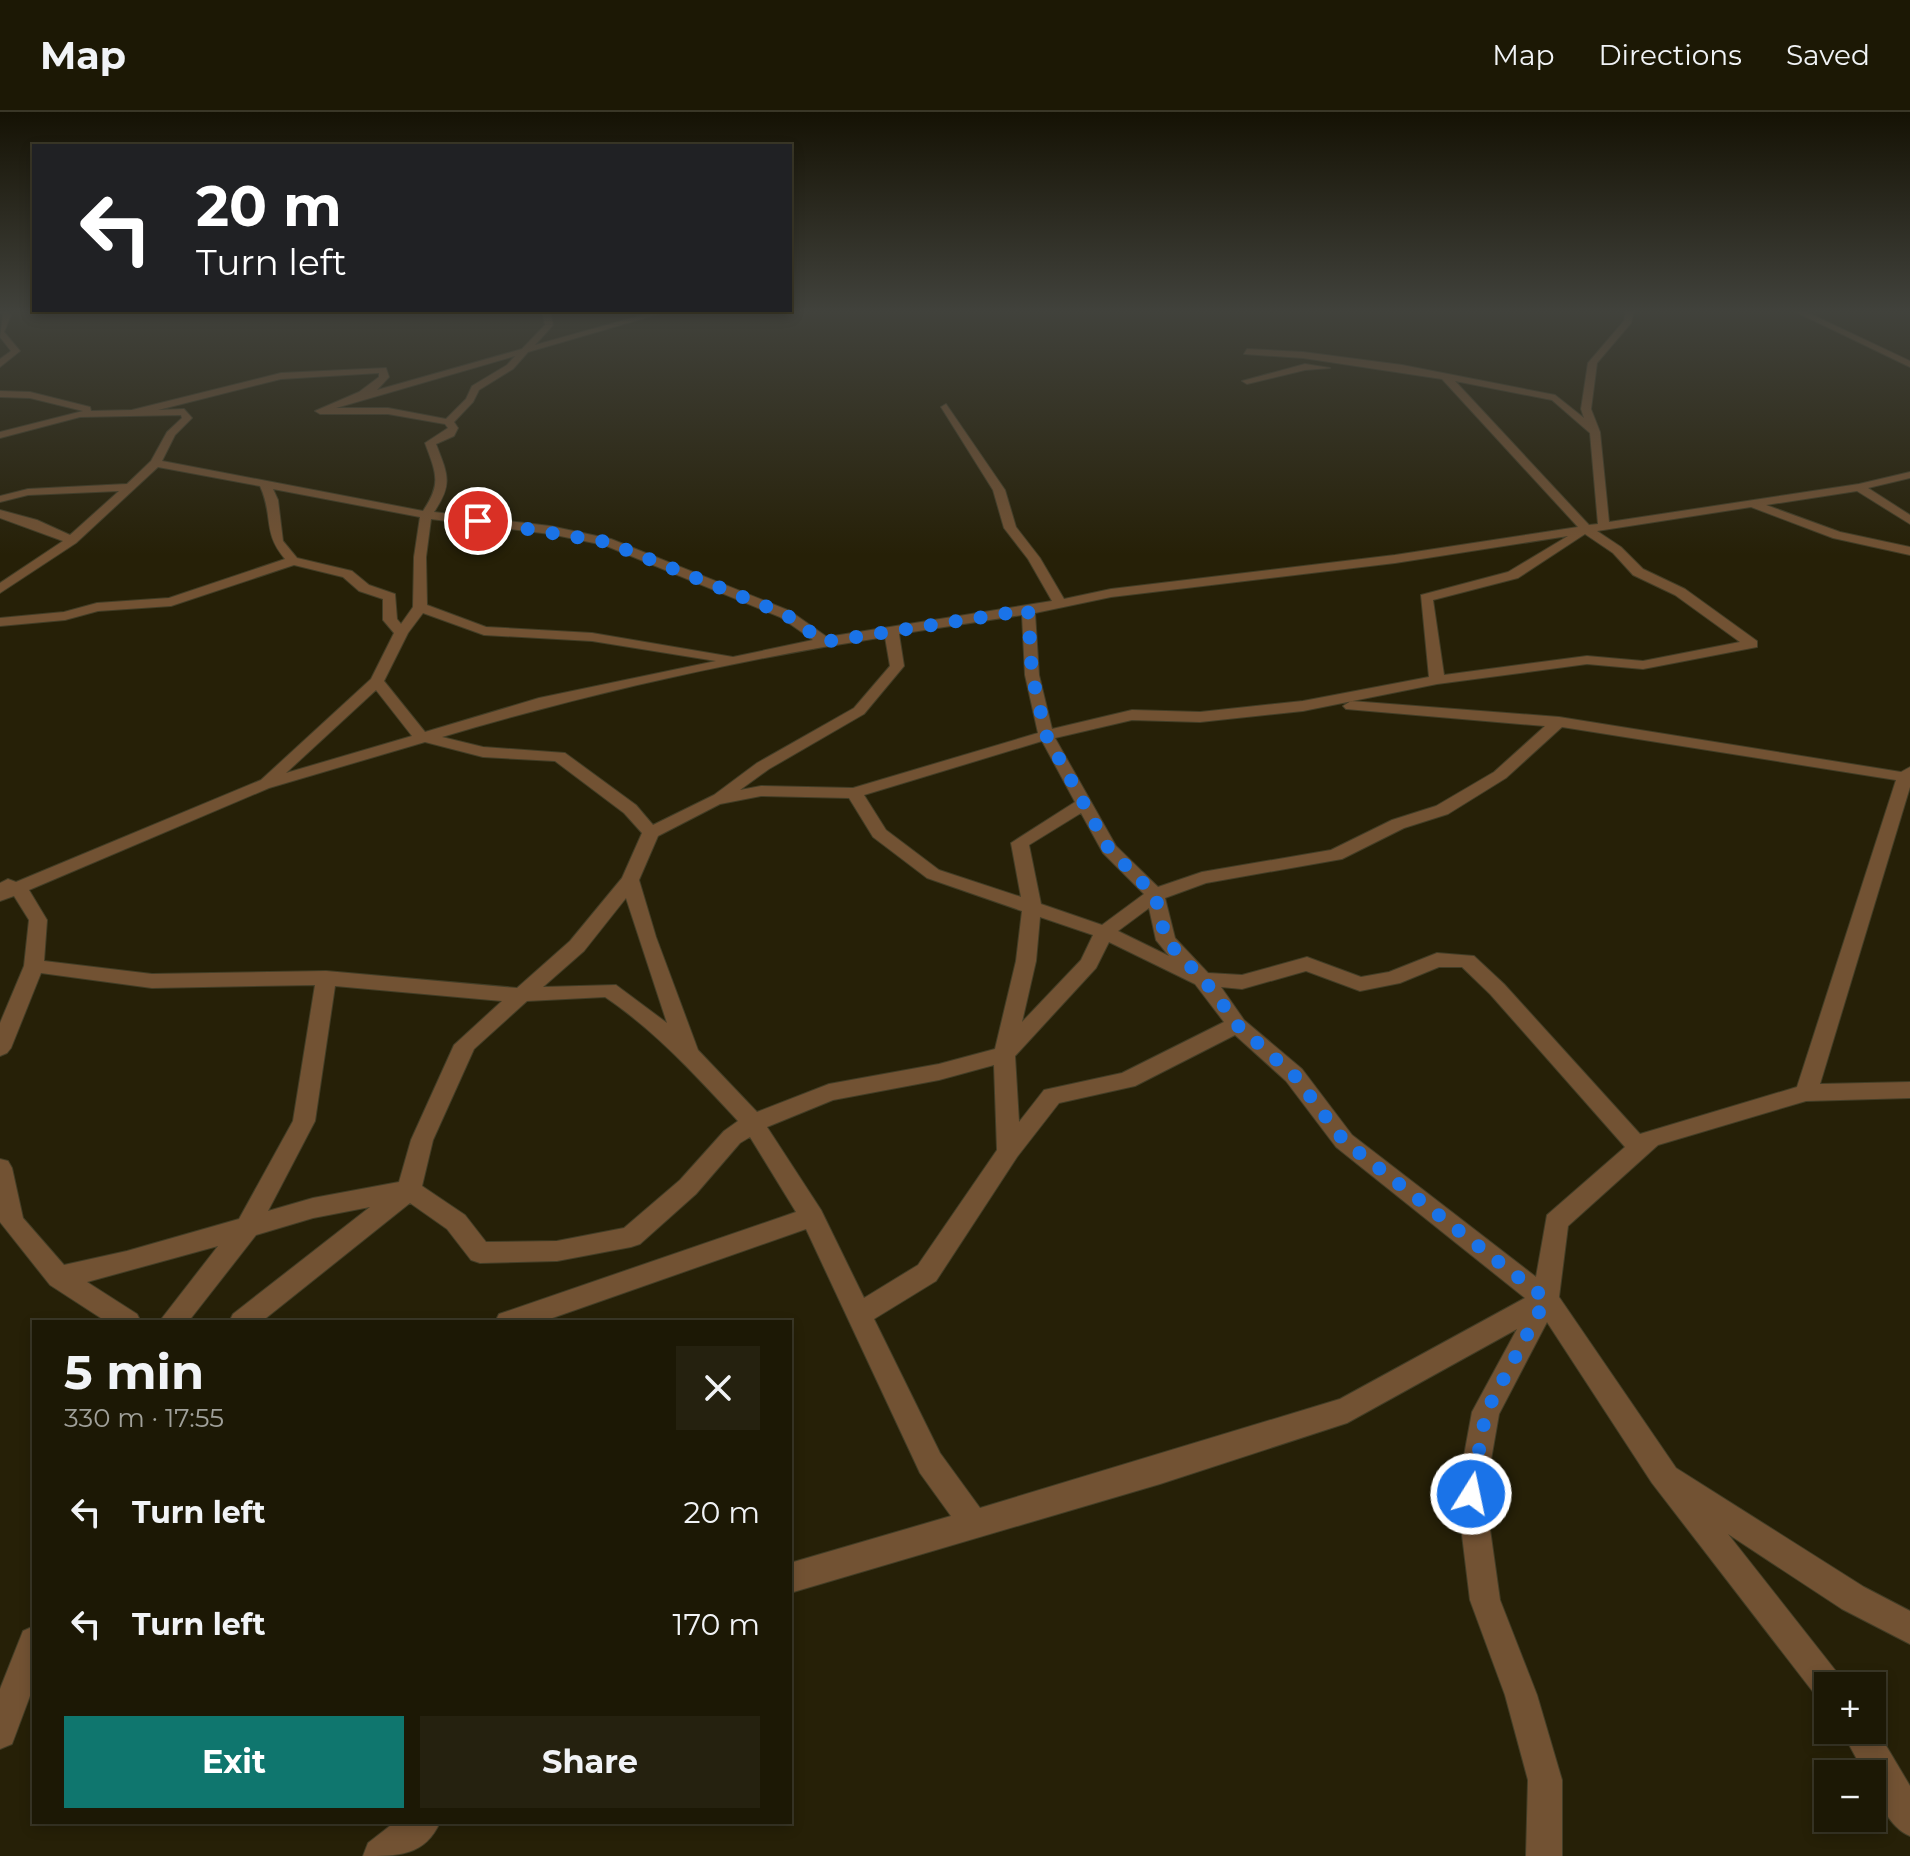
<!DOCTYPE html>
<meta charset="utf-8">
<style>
body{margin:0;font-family:Montserrat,sans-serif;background:#25210f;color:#f1f3f6;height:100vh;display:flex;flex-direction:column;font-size:30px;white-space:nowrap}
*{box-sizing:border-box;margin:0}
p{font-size:26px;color:#a0a09a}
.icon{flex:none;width:44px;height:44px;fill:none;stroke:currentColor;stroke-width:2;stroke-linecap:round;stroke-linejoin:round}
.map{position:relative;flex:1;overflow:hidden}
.sheet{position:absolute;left:32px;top:1208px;width:760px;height:504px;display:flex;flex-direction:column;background:#1c1805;border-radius:0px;box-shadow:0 4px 12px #0003,0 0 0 2px #3a3727}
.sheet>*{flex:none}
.hud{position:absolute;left:32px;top:32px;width:760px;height:168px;border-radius:0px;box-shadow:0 4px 12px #0003,0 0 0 2px #3a3727;background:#202124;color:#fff;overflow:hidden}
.tools{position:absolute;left:1814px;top:1560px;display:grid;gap:16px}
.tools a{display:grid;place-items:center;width:72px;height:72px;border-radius:0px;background:#1c1805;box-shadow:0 4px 12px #0003,0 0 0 2px #3a3727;font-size:40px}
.pin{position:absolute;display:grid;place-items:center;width:68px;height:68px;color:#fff;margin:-34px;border:4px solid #fff;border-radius:50%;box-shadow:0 2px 8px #0007}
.me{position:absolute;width:88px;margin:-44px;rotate:10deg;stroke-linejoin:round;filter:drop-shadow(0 0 6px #0008)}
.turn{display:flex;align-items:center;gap:28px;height:168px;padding:0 32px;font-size:36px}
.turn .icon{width:104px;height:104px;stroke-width:2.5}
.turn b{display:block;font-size:56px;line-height:68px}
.round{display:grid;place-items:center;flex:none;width:84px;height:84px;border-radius:0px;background:#25210f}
.headline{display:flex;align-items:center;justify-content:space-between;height:136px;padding:0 32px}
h1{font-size:48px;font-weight:700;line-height:60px}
.action{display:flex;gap:16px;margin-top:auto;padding:16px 32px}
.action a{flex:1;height:92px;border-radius:0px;background:#0f766e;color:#fff;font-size:32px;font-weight:700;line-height:92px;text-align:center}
.action a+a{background:#25210f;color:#f1f3f6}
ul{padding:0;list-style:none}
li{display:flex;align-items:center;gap:24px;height:112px;padding:0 32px}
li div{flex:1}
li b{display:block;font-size:30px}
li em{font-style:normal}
header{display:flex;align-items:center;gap:48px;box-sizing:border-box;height:112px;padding:0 40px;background:#1c1805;border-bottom:2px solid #3a3727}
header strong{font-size:38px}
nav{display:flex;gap:44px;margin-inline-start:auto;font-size:28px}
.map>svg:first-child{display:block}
</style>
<header>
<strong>Map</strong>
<nav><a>Map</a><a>Directions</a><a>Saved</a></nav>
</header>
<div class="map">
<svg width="1910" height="1744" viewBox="0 0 1910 1744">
<rect width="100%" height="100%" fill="#262007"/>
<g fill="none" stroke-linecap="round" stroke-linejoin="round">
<g stroke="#423d26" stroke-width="2">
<g id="minor">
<path d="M0 199H8L11 203 4 220 20 239 0 255V247L11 239 0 225 3 203Z"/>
<path d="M542 199H550L553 213 535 233 657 199H669L528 240 513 257 479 278 473 290 454 310 458 316 454 324 436 332C448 363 453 372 434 400L550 414 611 427 790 499 827 525 1052 489 1028 447 1004 416 993 378 941 295 946 292 1005 378 1016 415 1040 446 1064 487 1111 477 1395 443 1578 415 1442 267 1303 246 1244 242 1247 237 1303 240 1402 253 1555 283 1584 306 1581 297 1588 251 1624 209 1626 199H1634L1631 211 1597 251 1591 297 1600 320 1609 410 1859 372 1910 360V366L1868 376 1910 403V412L1857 379 1766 393 1840 420 1910 435V443L1833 426 1751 395 1597 419 1621 435 1643 457 1685 477 1757 529V535L1643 557 1587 552 1437 572 1303 599 1200 610 1132 608 1055 626 1116 734 1158 775 1202 760 1331 738 1392 708 1436 694 1494 660 1545 614 1346 597 1343 594 1351 589 1559 605 1901 660 1910 655V675L1820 972 1910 970V986L1806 989 1658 1033 1568 1114 1559 1185 1676 1356 1864 1475 1910 1499V1532L1842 1497 1728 1422 1839 1563 1844 1574H1828V1590L1817 1585 1652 1371 1547 1210 1499 1302 1485 1382 1500 1488 1537 1583 1562 1668V1744H1526L1528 1668 1505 1583 1470 1488 1457 1382 1472 1300 1517 1217 1347 1311 1160 1372 790 1481V1451L951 1404 920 1361 806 1117 541 1210H495L499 1202 508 1199 796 1100 750 1025 740 1031 696 1082 640 1132 631 1135 557 1149 480 1151 471 1148 447 1117 410 1091 261 1210H229L233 1202 370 1095 313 1106 256 1123 188 1210H159L218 1134 87 1170 137 1202 141 1210H107L50 1173 0 1110V1047L8 1049 12 1056 23 1106 64 1153 127 1139 239 1107 293 1009 315 873 152 876 41 861 11 936 7 941 0 944V911L24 854 29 808 14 784 0 789V771L8 767 16 770 261 668 371 567 394 521 383 508V487L359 479 343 465 294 453 171 494 98 499 65 508 0 514V506L64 500 97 491 169 486 285 447C262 420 274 405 260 374L158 355 76 431 0 481V471L63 429 0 406V398L37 408 70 423 119 379 28 383 0 390V384L28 377 127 372 151 349 167 320 182 306 181 303 80 305 0 326V320L83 299 30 286 0 285V279L30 280 90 295 91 299 132 298 281 261 386 256 389 265 377 278 522 237 545 213ZM515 244 507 253 472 274 466 287 446 307 388 296H336ZM379 261V265L359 280 315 299 320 302H388L445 312 448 316 425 331C436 361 442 371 423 399L162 349 175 323 192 306 184 297 158 298 281 267ZM1455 269 1552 288 1590 321 1598 412 1589 413ZM273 377 420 405 414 445 413 495 401 512 397 507 395 482 369 473 352 459 297 446 283 429 278 388ZM431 407 550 422 604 433 780 505 813 528 733 545 592 521 486 515 427 493 426 445ZM1585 422 1613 441 1633 463 1675 483 1740 530 1643 549 1587 544 1444 563 1433 488 1518 466ZM1568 424 1508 460 1421 483 1429 565 1303 589 1200 600 1132 598 1052 617 1039 563 1035 501 1111 485 1395 451ZM423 501 484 523 592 529 716 549 539 586 425 620 384 569 408 521ZM1022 503 1025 563 1038 621 853 676 761 674 740 678 769 657 864 602 904 554 899 522ZM885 525 890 554 854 596 757 651 714 683 653 713 636 693 565 641 483 635 442 625C586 582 736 548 885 525ZM376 578 412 624 286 661ZM1562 615 1896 668 1797 975 1640 1022 1504 872 1474 844 1437 841 1389 860 1361 865 1307 845 1242 863 1208 861 1175 826 1165 786 1206 771 1342 747 1404 716 1448 702 1506 666ZM1042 629 1075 690 1011 731 1021 785 939 758 886 718 864 683ZM425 630 483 645 555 649 624 701 642 721 622 766 570 829 517 876 326 859 152 862 44 849 47 808 29 778 269 676ZM761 684 849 686 873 725 927 766 1022 799 1016 849 995 937 939 952 829 972 757 1000 698 938 656 825 639 768 658 724 720 692ZM1081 701 1103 741 1144 782 1102 813 1041 792 1029 733ZM626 786 667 911 616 873 543 875 584 839ZM1149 796 1156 828 1169 844 1118 819ZM1040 805 1093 823 1081 848 1022 910 1036 849ZM1109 830 1195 872 1224 910 1122 961 1044 978 1019 1010 1015 944 1096 856ZM1439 855H1462L1490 882 1625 1035 1547 1103 1536 1165 1352 1023 1302 957 1244 908 1221 875 1242 877 1306 859 1360 879 1400 871ZM335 874 502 889 454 933 411 1028 399 1070 313 1086 268 1099 315 1009ZM605 885C657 920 696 964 738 1009L724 1019 680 1068 624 1116 557 1129 486 1130 465 1103 422 1074 433 1028 474 937 527 889ZM1235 923 1286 969 1336 1035 1525 1186 1340 1287 980 1396 940 1341 874 1207 936 1169 1017 1045 1059 991 1135 974ZM994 953 997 1038 918 1153 864 1186 821 1098 767 1015 833 988 939 968Z"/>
<path d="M1794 199H1804L1910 249V255Z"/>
<path d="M1305 252 1330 256 1305 258 1247 272 1242 269Z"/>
<path d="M34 1514V1573L12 1632 0 1637V1577L23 1519Z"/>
<path d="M1872 1610 1910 1674V1724C1890 1716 1872 1683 1872 1662H1865L1841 1618H1872Z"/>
<path d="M395 1710H440C425 1744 398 1744 363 1744L368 1731Z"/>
</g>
</g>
<use href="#minor" fill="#725233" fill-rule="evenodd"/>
</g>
<linearGradient id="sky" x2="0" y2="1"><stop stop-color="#151204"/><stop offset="0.45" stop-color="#41423c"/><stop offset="1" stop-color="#41423c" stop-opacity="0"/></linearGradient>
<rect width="1910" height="443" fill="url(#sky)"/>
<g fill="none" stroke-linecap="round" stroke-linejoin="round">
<path stroke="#1a73e8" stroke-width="14" stroke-dasharray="0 25.2" d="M478 409 607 430 785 502 824 530 1028 498 1032 563 1046 623 1109 737 1155 783 1166 828 1215 881 1237 913 1294 963 1344 1029 1546 1187 1486 1300 1471 1382"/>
</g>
</svg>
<div class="tools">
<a>+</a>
<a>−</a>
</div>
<div class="pin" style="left:478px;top:409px;background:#d93025"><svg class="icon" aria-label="arrive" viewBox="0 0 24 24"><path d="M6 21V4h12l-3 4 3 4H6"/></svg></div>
<svg class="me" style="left:1471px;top:1382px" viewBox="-20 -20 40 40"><circle r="17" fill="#1a73e8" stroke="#fff" stroke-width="3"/><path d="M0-11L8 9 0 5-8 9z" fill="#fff"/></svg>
<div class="hud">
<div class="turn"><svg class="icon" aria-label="left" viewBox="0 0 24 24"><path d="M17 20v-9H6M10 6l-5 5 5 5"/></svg><div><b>20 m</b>Turn left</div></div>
</div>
<section class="sheet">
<div class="headline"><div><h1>5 min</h1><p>330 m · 17:55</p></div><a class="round"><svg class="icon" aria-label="close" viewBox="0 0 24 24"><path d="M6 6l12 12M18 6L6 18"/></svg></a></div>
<ul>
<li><svg class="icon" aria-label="left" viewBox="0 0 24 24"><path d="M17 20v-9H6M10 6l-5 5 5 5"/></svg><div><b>Turn left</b></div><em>20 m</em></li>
<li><svg class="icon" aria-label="left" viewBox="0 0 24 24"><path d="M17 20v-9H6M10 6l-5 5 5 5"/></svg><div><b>Turn left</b></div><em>170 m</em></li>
</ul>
<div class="action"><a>Exit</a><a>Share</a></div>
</section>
</div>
